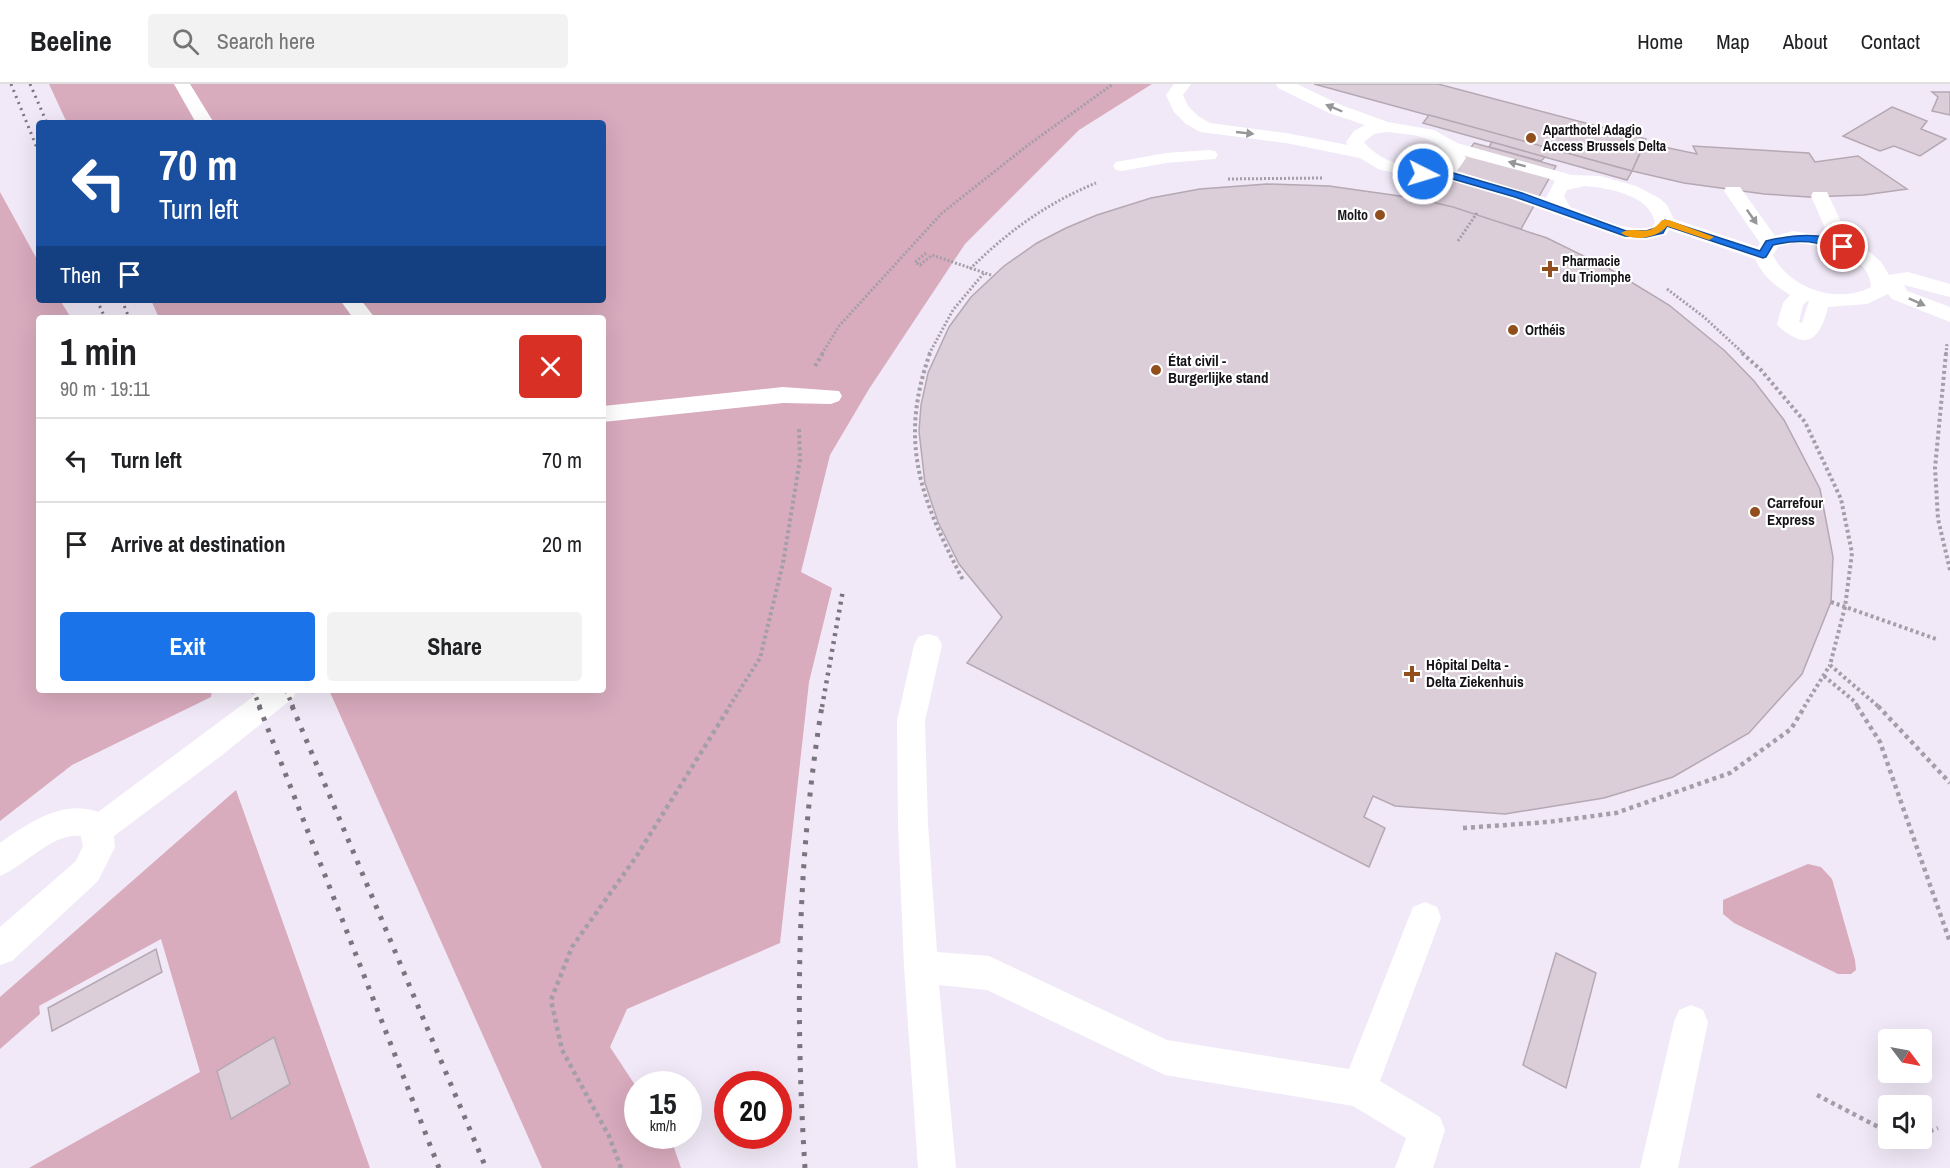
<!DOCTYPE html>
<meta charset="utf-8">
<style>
body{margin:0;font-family:"Archivo Narrow",sans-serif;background:#f2f2f2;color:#202124;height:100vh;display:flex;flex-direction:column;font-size:22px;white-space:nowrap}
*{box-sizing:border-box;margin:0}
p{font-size:20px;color:#757577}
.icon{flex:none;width:33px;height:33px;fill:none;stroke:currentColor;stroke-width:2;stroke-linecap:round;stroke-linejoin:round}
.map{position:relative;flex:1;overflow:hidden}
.drawer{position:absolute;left:36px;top:231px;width:570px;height:378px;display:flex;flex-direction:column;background:#fff;border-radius:6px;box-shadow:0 6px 24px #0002}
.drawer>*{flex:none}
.hud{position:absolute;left:36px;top:36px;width:570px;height:183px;border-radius:6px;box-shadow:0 6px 24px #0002;background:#1a4fa0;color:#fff;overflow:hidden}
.needle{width:39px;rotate:122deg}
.buttons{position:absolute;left:1878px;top:945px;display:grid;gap:12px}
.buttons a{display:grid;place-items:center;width:54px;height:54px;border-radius:6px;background:#fff;box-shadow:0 6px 24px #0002;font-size:30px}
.speed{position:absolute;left:624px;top:987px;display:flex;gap:12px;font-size:30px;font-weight:700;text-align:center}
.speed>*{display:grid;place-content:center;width:78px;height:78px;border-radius:50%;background:#fff;box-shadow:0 6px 24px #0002;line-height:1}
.speed small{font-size:15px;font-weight:400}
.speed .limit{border:9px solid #d22;background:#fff;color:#111}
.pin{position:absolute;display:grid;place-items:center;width:51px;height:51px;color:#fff;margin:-26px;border:3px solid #fff;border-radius:50%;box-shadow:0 2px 6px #0007}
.me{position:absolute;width:66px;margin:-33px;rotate:95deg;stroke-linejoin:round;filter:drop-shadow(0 0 4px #0008)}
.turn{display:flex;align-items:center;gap:21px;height:126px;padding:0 24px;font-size:27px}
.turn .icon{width:78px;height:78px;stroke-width:2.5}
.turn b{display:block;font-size:42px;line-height:51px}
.then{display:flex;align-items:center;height:57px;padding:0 24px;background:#0003;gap:12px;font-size:22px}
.round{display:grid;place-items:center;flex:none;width:63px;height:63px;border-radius:6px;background:#f2f2f2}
.overview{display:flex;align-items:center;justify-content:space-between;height:102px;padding:0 24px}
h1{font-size:36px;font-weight:700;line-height:45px}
.button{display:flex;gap:12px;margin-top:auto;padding:12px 24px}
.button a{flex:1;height:69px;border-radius:6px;background:#1a73e8;color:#fff;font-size:24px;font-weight:700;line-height:69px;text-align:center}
.button a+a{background:#f2f2f2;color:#202124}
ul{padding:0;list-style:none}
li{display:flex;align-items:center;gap:18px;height:84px;padding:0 24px;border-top:2px solid #e0e0e0}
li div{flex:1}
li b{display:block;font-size:22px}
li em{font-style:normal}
header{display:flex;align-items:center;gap:36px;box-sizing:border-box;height:84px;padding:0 30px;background:#fff;border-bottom:2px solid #e0e0e0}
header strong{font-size:28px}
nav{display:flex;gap:33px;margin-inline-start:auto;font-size:21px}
.search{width:420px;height:54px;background:#f2f2f2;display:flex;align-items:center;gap:15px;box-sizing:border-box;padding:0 21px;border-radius:6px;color:#757577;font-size:22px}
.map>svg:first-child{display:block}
</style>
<header>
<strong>Beeline</strong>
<div class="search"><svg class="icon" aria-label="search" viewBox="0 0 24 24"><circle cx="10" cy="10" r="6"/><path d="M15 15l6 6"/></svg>Search here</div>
<nav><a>Home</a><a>Map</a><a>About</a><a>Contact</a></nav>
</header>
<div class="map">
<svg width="1950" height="1084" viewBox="0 0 1950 1084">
<rect width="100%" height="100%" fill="#f1e9f7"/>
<g fill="#d8abbd">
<path d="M49 0H1152L1079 46 965 160 869 305 830 371 801 488 832 504 809 598 780 859 627 925 610 963 637 1004 638 1052H670L681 1084H542L329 606H603V234H159L151 216H603V39H67Z"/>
<path d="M0 108 39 179V216H60L71 234H39V606H212L211 613 72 681 0 737Z"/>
<path d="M236 706 370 1084H29L200 988 161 855 39 922 40 930 0 965V913Z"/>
<path d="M1808 780 1821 783 1832 795 1855 876 1856 886 1851 890H1838L1734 839 1723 830V816Z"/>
</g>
<g fill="#dbced9" stroke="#b5a8b3" stroke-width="1.5">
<path d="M1314 0H1438L1646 55 1632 87Z"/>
<path d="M1932 8H1950V31L1932 27 1938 13Z"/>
<path d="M1892 23 1927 37 1921 45 1946 55 1920 72 1894 62 1880 67 1843 52Z"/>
<path d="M1429 31 1632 87 1627 96 1423 39Z"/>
<path d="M1492 58 1545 73 1541 77 1489 63Z"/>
<path d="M1474 59 1556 82 1521 145 1434 119Z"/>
<path d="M1645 59 1697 70 1693 62 1809 69 1815 78 1858 72 1907 105 1864 111 1809 113 1764 110 1684 99 1632 87Z"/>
<path d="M1267 100 1329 102 1414 114 1453 123 1547 154 1608 184 1669 221 1725 267 1754 297 1784 336 1820 405 1833 473 1831 518 1802 590 1749 649 1673 693 1604 714 1505 730 1395 722 1373 712 1364 733 1385 744 1369 783 967 579 1002 533 959 480 938 438 925 399 919 347 921 321 928 289 949 243 971 213 1004 182 1037 159 1066 144 1097 131 1151 114 1200 105Z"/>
<path d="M156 865 162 888 52 947 48 924Z"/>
<path d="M1556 869 1596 889 1566 1004 1523 981Z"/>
<path d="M274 953 290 1000 231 1035 217 987Z"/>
</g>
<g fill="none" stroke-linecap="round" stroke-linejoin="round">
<g stroke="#a49ea9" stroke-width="3" stroke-dasharray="2 2" stroke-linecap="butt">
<path d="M1228 95 1322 94"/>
<path d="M1458 157 1477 129"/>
<path d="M926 169 915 178 920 181 932 171 991 191"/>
<path d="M970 185C1007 148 1047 119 1096 99"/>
<path d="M1667 205 1704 233 1744 270"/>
<path d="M822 270 839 242 942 129 1028 61 1113 0"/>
<path d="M929 270 953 226 984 189"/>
<path d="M1946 270 1947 259"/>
</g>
<g stroke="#a49ea9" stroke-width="4" stroke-dasharray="3 3" stroke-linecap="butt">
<path d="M930 269C898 359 921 415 963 496"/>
<path d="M1742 269 1761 286 1805 338 1841 415 1852 469 1845 523 1830 581 1879 623"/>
<path d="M1946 269 1935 384 1938 435 1950 486"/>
<path d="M815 282 823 269"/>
<path d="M1831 518 1936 555"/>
<path d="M1824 592 1854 617 1858 623"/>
<path d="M729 623 760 574 783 479 800 376 799 344"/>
<path d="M1804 623 1830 581"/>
</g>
<g stroke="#a49ea9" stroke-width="4.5" stroke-dasharray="4 4" stroke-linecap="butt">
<path d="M1857 622 1880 658 1950 858"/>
<path d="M1878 622 1950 699"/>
<path d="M1463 744 1548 738 1616 729 1730 689 1791 645 1805 622"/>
<path d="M1817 1011 1888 1048"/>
<path d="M1922 1050 1938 1044"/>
<path d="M1900 1054 1904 1057 1910 1054"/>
<path d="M621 1084 609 1052 562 966 551 916 572 863 636 773 730 622"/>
</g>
<g fill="#fff" fill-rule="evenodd">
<path d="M174 0H190L214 39H196Z"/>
<path d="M1174 0H1191L1183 11 1188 22 1198 32 1210 39 1286 49 1348 61 1346 58 1354 47 1365 41 1329 29 1278 4 1276 0H1297L1341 21 1388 38 1434 46 1457 59 1572 91 1600 92 1636 102 1659 114 1667 121 1674 135 1758 163 1760 159 1724 107 1726 103H1740L1775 152 1793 147 1829 153 1811 112 1813 108H1827L1851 159 1871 169 1881 178 1889 191 1908 188 1950 200V213L1904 201 1907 207 1950 223V238L1892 215 1888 210 1867 220 1828 223C1824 241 1814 266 1792 252 1786 248 1781 246 1777 240L1783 219 1790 211C1774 201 1763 192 1755 175L1669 146 1666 151 1646 156 1625 155 1512 115 1438 93H1411L1378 85 1360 74 1286 59 1200 48 1186 40 1174 28 1166 11ZM1386 48C1407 50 1439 51 1448 74L1443 81C1415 88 1382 80 1364 58L1374 50ZM1465 72 1547 94 1555 97 1546 114 1457 87 1466 74ZM1585 102C1609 104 1649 111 1655 138L1652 143C1625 149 1595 132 1570 123L1564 112 1567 106ZM1793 159C1821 161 1869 168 1871 203 1837 221 1789 204 1773 171L1778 163ZM1807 217H1809L1802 239 1799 238 1803 221Z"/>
<path d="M1209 66 1215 67 1218 71 1215 75 1166 79 1122 87 1116 86 1113 82 1116 78 1166 69Z"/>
<path d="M340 216H361L375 234H353Z"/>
<path d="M783 303 839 307 842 312 839 317 831 320 783 319 603 338V322Z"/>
<path d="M928 550 938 553 942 561 925 637 928 740 937 868 989 872 1167 956 1349 985 1413 823 1425 818 1437 823 1441 834 1380 997 1440 1033 1445 1046 1433 1084H1395L1406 1054 1353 1022 1165 991 987 906 939 901 956 1084H918L904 883 898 740 897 637 914 561 918 553Z"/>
<path d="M262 606H297L293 614 221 672 114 752 115 763 98 797 12 877 0 881V843L76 777 83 762 81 752C51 749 27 781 0 792V759C28 739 63 715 98 728Z"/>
<path d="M1691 921 1703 926 1708 938 1678 1084H1640L1674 938 1679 926Z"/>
</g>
<g stroke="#79747d" stroke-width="3" stroke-dasharray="2 4.5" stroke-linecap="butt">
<path d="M11 0 39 69"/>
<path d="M30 0 47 39"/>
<path d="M97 216 105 234"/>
<path d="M122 216 129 234"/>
</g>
<g stroke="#79747d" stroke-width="4.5" stroke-dasharray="3 5" stroke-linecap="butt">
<path d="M253 606 260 623"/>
<path d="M286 606 293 623"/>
<path d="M822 623 843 506"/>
</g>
<g stroke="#79747d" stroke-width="5" stroke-dasharray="4 8" stroke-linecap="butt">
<path d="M259 622 439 1084"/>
<path d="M292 622 486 1084"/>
<path d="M805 1084C795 929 797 775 822 622"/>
</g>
</g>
<defs><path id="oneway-solid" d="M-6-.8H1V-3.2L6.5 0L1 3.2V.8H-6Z" transform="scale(1.5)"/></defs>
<g fill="#969597">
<use href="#oneway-solid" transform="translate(1334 24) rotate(-157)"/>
<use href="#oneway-solid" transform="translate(1245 49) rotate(6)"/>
<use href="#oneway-solid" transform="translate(1517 80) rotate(-165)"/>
<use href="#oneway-solid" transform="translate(1752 133) rotate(55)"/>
<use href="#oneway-solid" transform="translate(1917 218) rotate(24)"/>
</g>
<path fill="#1a73e8" stroke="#114b97" stroke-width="1.5" d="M1443 86 1522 109 1626 147H1646L1656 144 1665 136 1760 167 1766 157C1791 151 1826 146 1848 163L1843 166C1816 158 1802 154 1773 161L1766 173 1763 174 1667 142 1663 149 1646 153 1625 152 1515 113 1439 91 1423 92 1419 90 1423 87Z"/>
<path fill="#f59e0b" d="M1662 136H1669L1714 153 1709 156 1667 142C1658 154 1633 158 1621 149 1635 140 1647 156 1662 136Z"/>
<g fill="#904f1c" stroke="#fff" stroke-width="2">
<circle cx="1531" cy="54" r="6"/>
<circle cx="1380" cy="131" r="6"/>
<path d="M1547 176h6v6h6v6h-6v6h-6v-6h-6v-6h6z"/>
<circle cx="1513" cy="246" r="6"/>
<circle cx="1156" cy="286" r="6"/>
<circle cx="1755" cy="428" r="6"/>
<path d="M1409 581h6v6h6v6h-6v6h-6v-6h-6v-6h6z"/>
</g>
<g text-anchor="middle" stroke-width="4.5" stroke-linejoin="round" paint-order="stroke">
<g font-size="14" font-weight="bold" fill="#161318" stroke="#fff" text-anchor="start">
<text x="1543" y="51">Aparthotel Adagio<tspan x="1543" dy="16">Access Brussels Delta</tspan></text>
<text x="1368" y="136" text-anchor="end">Molto</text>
<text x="1562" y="182">Pharmacie<tspan x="1562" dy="16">du Triomphe</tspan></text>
<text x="1525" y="251">Orthéis</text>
</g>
<g font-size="15" font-weight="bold" fill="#161318" stroke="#fff" text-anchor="start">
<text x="1168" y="282">État civil -<tspan x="1168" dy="17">Burgerlijke stand</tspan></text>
<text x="1767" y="424">Carrefour<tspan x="1767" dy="17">Express</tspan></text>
<text x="1426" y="586">Hôpital Delta -<tspan x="1426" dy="17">Delta Ziekenhuis</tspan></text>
</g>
</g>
</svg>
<div class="buttons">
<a><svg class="needle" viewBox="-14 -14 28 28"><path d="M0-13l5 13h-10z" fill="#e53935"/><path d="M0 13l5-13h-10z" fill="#757577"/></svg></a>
<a><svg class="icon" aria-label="sound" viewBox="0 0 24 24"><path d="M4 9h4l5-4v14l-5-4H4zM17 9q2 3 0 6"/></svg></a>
</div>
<div class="speed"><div>15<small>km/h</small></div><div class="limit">20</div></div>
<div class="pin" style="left:1843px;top:163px;background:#d93025"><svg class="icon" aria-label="arrive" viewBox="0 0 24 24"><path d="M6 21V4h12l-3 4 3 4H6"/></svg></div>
<svg class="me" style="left:1423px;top:90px" viewBox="-20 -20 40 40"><circle r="17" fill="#1a73e8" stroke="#fff" stroke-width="3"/><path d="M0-11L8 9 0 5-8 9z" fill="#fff"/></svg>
<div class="hud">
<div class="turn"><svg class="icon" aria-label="left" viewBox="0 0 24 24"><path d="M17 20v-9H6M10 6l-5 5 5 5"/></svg><div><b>70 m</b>Turn left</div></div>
<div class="then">Then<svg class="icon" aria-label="arrive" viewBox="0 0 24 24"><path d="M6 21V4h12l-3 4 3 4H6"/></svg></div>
</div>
<section class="drawer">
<div class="overview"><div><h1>1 min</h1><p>90 m · 19:11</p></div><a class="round" style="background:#d93025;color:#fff"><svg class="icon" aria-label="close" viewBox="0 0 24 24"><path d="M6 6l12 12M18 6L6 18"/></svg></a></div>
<ul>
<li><svg class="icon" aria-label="left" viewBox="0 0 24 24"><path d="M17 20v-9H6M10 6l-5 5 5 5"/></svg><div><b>Turn left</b></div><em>70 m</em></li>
<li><svg class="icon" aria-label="arrive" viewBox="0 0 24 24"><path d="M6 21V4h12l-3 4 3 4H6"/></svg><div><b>Arrive at destination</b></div><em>20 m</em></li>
</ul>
<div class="button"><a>Exit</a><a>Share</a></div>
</section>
</div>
